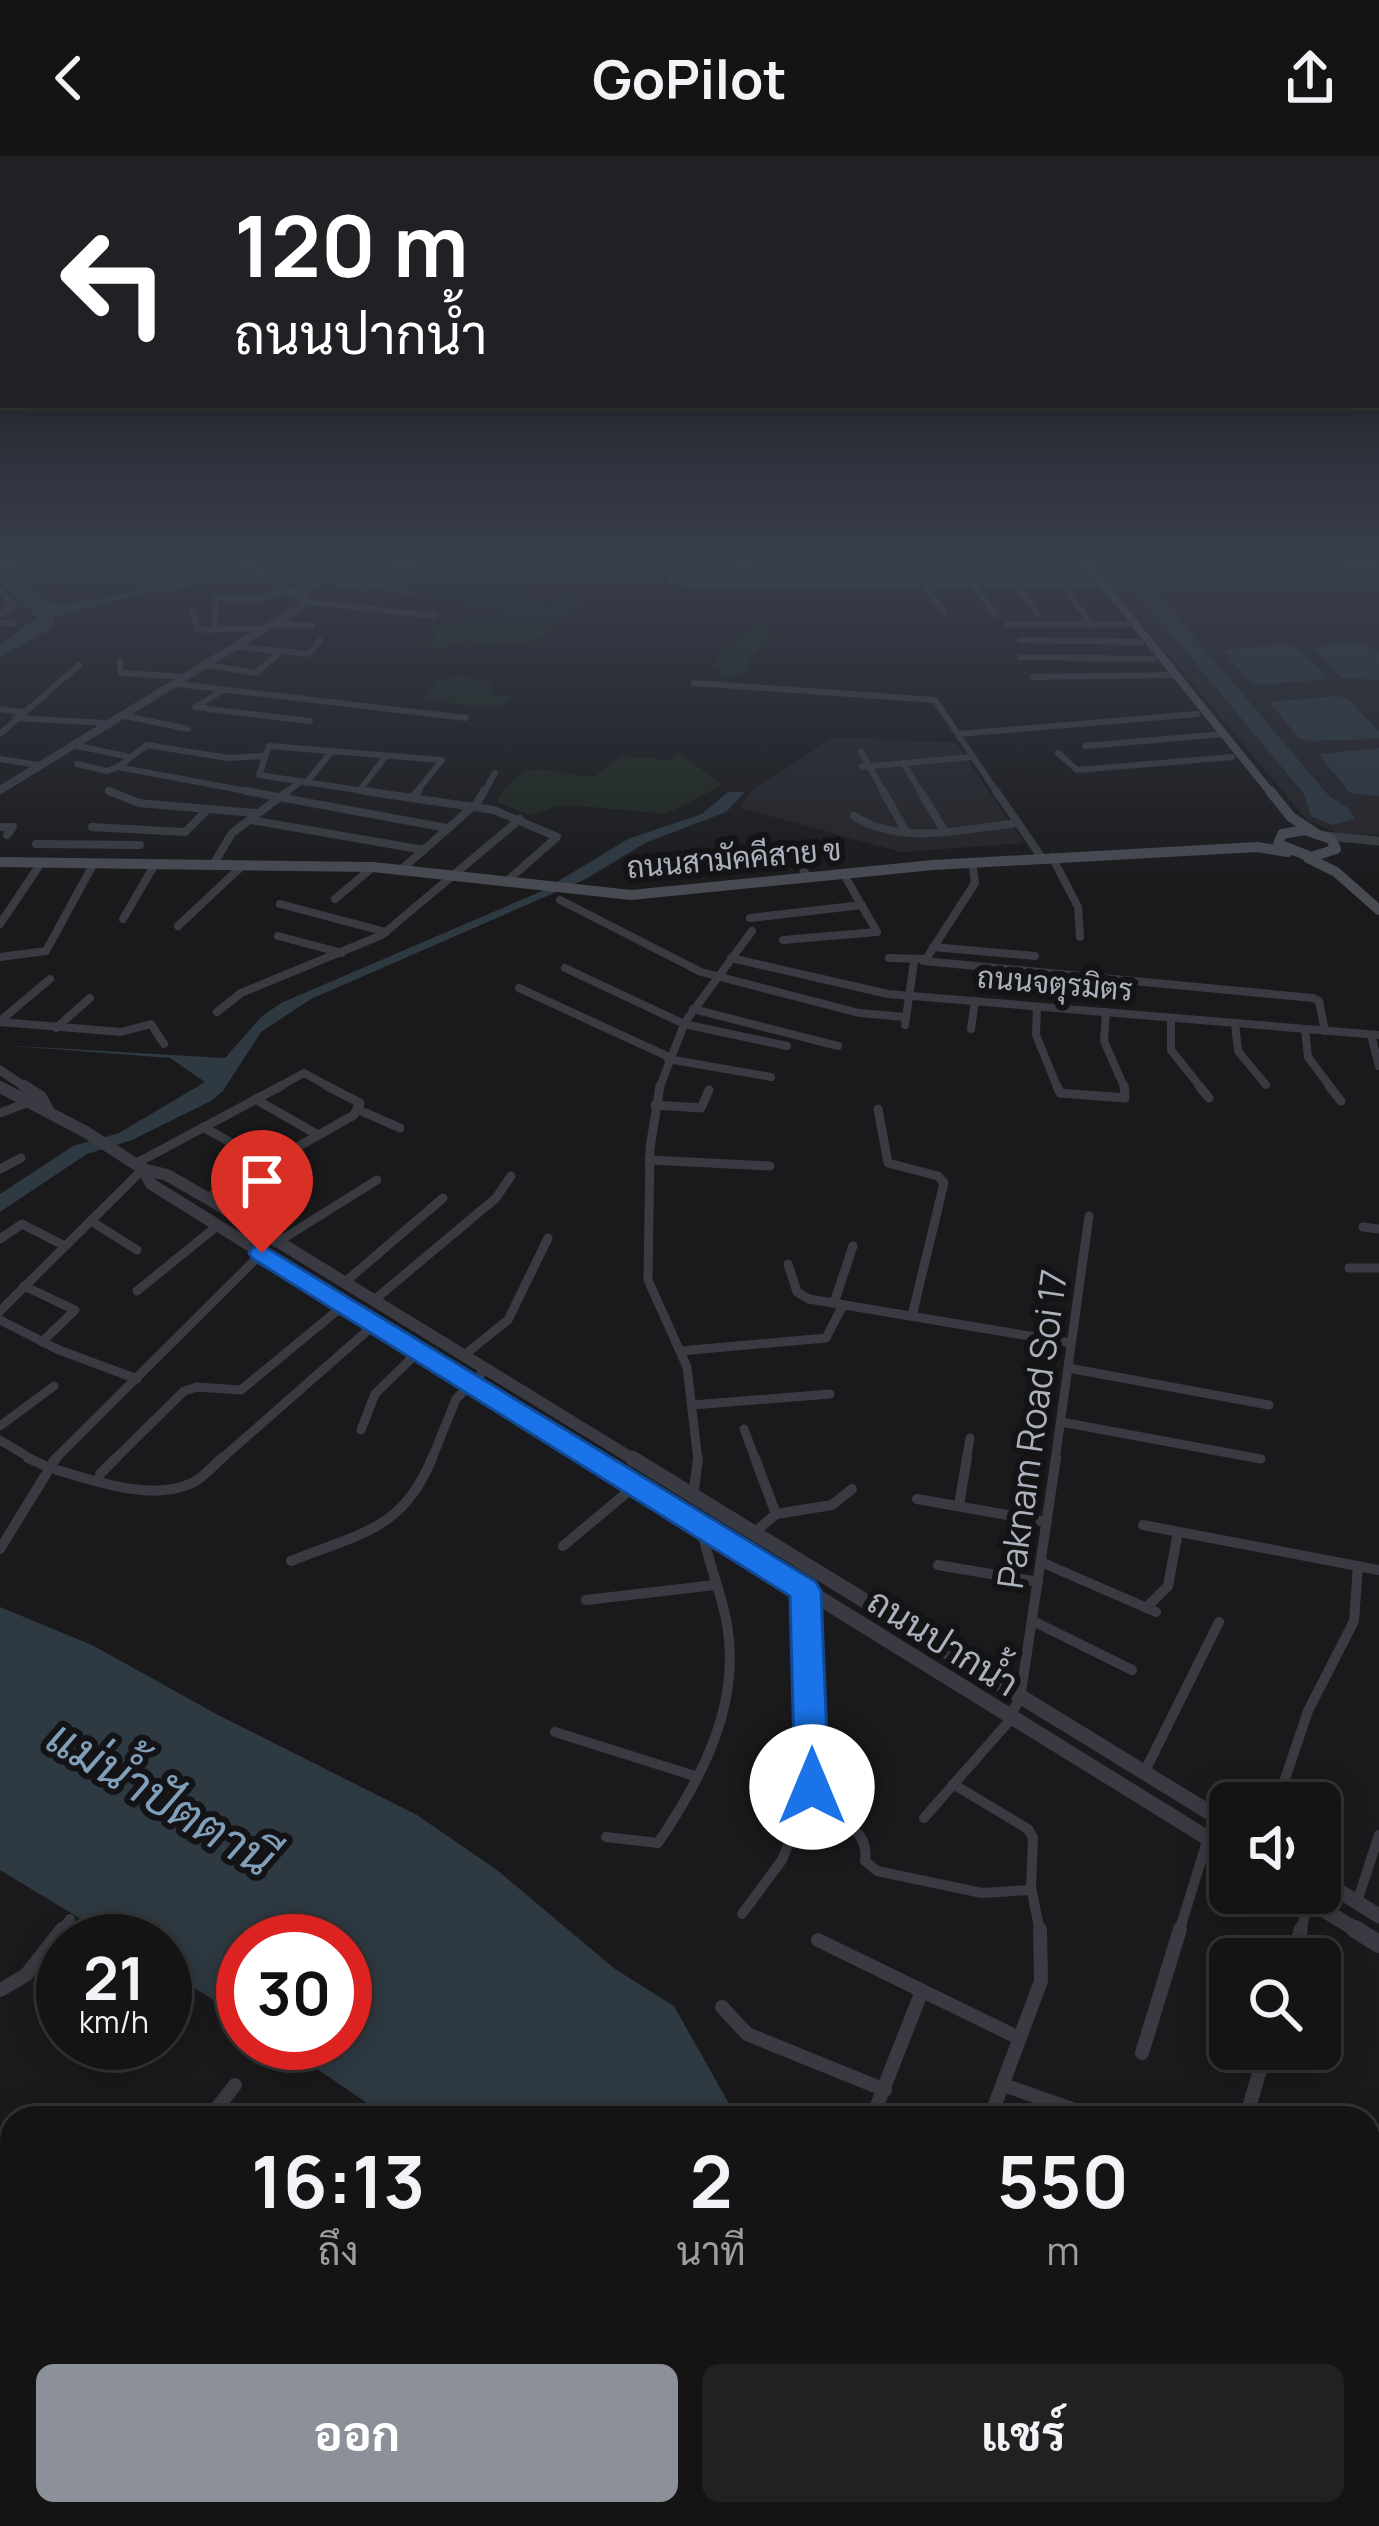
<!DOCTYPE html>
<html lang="th">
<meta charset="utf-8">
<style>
body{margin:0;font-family:Manrope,Sarabun,sans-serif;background:#212122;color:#f1f3f6;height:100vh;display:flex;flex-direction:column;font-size:45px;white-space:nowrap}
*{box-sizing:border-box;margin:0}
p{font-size:39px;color:#9d9ea0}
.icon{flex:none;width:66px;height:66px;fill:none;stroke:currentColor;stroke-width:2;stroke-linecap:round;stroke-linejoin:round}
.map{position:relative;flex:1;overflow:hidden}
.panel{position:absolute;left:0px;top:1950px;width:1380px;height:420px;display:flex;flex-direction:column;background:#141415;border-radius:36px 36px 0 0;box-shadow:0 6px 30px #0003,0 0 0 3px #333334}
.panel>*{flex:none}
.top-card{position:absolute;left:0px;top:0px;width:1380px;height:252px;box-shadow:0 6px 30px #0003,0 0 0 3px #333334;background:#202124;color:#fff;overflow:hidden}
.tools{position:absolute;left:1209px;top:1626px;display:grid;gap:24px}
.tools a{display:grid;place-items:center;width:132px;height:132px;border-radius:18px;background:#141415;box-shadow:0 6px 30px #0003,0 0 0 3px #333334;font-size:60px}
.speed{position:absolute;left:36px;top:1758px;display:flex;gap:24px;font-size:60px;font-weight:700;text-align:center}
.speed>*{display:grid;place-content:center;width:156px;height:156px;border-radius:50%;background:#141415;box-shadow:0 6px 30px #0003,0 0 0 3px #333334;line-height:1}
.speed small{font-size:30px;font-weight:400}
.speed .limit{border:18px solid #d22;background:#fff;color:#111}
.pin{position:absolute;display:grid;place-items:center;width:102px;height:102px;color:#fff;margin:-123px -51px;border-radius:50% 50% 50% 0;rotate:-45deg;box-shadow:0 0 12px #0007}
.pin .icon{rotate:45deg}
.me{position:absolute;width:132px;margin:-66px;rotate:0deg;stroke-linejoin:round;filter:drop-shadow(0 0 9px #0008)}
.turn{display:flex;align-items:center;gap:42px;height:252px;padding:0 36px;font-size:54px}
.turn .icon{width:156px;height:156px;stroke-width:2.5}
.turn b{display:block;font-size:84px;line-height:102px}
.eta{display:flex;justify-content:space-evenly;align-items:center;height:204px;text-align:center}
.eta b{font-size:72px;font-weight:700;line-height:84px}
.action{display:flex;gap:24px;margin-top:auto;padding:24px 36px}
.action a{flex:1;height:138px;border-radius:18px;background:#8c9099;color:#fff;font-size:48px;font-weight:700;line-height:138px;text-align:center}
.action a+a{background:#212122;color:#f1f3f6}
header{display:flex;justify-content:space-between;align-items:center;height:156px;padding:0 36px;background:#141415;font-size:54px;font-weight:700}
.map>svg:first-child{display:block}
</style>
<header><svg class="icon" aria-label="back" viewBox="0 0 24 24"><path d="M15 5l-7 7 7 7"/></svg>GoPilot<svg class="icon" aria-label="share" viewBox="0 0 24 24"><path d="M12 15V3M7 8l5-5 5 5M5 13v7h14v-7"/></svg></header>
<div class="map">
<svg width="1379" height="2370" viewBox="0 0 1379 2370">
<rect width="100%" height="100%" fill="#1a1a1c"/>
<g fill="#252529">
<path d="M672 403H1379V679L1337 677 1307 664 1107 426 703 427 681 426Z"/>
<path d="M834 581 956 587 1024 687 901 696 740 652 750 635Z"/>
</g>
<g fill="#1f2820">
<path d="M141 403 126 412 130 418 170 426C129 436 68 435 30 416L28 404Z"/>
<path d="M517 403 574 410C558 427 539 418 521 430L530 443 550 453 553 441H582L584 447 535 485 478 489 470 482 442 493 430 491 428 487 437 481 432 474 454 463 508 464 499 452 463 455 465 446 419 435 415 424 448 415 456 408H508Z"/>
<path d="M766 466 772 478 748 503 746 514 734 522 718 519 721 513 711 510 755 468Z"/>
<path d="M462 520 490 527 492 540H512L504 549 483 551 419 543 440 523Z"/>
<path d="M680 598 723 629 666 658 580 650H557L532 660 497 646C525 595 547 619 594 621L621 600 666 604Z"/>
</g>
<g fill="#2e3942">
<path d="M0 403H15L19 423 57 450C180 427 306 397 428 441L266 419 147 436 54 461V471L0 501V489L37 461 0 424Z"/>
<path d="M1379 410V416L1148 426 1329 640 1348 652 1355 663 1332 669 1311 660 1304 638 1124 421Z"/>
<path d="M1360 485 1379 495V524L1341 522 1313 491Z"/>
<path d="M1287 488 1297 491 1329 523 1258 529 1249 525 1223 494Z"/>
<path d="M1337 540 1348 543 1379 575V583L1308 585 1299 582 1269 546Z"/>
<path d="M1379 592V640L1350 637 1318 598Z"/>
<path d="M728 636H745L726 656 645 687 586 723 311 843 261 876 223 935 211 945 132 984 87 998 0 1056V1038L73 990 119 977 205 926 170 902 0 889 225 902 261 861 281 847 542 735 628 683 702 658Z"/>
<path d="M0 1451 92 1489 218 1559 417 1659 497 1714 615 1813 674 1850 737 1962H389L279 1887H345V1785H243V1862L165 1814V1785H117L0 1714Z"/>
<path d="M773 2358H1289L1323 2370H786Z"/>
</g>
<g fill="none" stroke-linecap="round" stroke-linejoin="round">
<g stroke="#3a3b42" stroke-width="6">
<path d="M398 403 392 409 404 412"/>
<path d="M661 403 671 425 705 429 1103 427"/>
<path d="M741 403 746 418"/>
<path d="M1062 428 1092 469"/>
<path d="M924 429 944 455"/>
<path d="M973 429 996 459"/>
<path d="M1015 429 1039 459"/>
<path d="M0 434 14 449 0 459"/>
<path d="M296 440 324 425 365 432 386 429 414 403"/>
<path d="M308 446 435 460"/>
<path d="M192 456 198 474 265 472"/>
<path d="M0 467 13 468"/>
<path d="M277 468 312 470"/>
<path d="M1008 468H1127"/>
<path d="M215 473 216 442H264L288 435"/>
<path d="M1020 484 1141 486"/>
<path d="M239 491 309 498 320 484"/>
<path d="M1020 501 1154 503"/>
<path d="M120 506 121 517 187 521"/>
<path d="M208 509 256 517 281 495"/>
<path d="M1033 521 1177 519"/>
<path d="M694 527 935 544 998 638"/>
<path d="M177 528 466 562"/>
<path d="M205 552 195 551 222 535"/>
<path d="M0 553 22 556"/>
<path d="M208 553 310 565"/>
<path d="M121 559 188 573"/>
<path d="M15 562 108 567"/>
<path d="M0 578 79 509"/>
<path d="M958 578 1197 558"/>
<path d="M72 589 126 600"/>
<path d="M1085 590 1224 578"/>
<path d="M861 596 885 638"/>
<path d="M1058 597 1077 614 1232 601"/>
<path d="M0 603 38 609"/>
<path d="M903 607 922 638"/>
<path d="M77 608 107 615 118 611"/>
<path d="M862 611 972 601"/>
<path d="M306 627 332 595"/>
<path d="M109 635 116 638"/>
<path d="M359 635 386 600"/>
<path d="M262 638 118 611 147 589 228 602 265 600"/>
<path d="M284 638 300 626"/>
<path d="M384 638 259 619 269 590 442 604"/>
<path d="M415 638 442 604"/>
<path d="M483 638 495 617"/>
</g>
<g stroke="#3a3b42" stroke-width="8">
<path d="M109 635 139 647 255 657"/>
<path d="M246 635 447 672"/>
<path d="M364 635 494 654 557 681 507 725"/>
<path d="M883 635 905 674"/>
<path d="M920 635 944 674"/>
<path d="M996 635 1042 702"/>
<path d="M412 642 418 635"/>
<path d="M854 660C900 690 966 673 1017 667"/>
<path d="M251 664 424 694"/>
<path d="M0 671H13L7 679"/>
<path d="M92 671 185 676 208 653"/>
<path d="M36 688 140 689"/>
<path d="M793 693 807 721"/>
<path d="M1052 701 1078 751 1080 781"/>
<path d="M708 702 825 689"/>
<path d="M213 709 232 677 288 635"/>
<path d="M402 713 477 647 484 635"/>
<path d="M335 743 373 711"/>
<path d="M560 744 701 816 859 857 906 861"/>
<path d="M280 748 386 776"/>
<path d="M750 762 862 749"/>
<path d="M123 763 155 708"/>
<path d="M0 768 41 707"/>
<path d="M178 770 242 710"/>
<path d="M278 780 342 797"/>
<path d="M783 784 877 776 843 717"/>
<path d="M933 791 1035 800"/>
<path d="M0 801 46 795 94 707"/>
<path d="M731 802 888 838 1379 879"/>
<path d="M889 802 926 803 975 727 972 706"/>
<path d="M923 805 1313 842 1319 845 1325 875"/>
<path d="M565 812 684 868 787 890"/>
<path d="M519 832 669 901"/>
<path d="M1037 851 1036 879 1058 933"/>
<path d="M693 853 838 890"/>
<path d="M217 856 241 837 382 779 520 663"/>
<path d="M1106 856 1104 885 1125 933"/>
<path d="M1171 862V894L1202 933"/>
<path d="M0 865 50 823"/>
<path d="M0 866 121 876 151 868 164 888"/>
<path d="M1235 867 1238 895 1266 929"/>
<path d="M905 869 914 806"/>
<path d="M56 872 90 842"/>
<path d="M971 873 975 845"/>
<path d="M1305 874 1308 901 1332 933"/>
<path d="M1371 879 1379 910"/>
<path d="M668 903 771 921"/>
<path d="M275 933 304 917 333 933"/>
<path d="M659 933 685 866 752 775"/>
</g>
<g stroke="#3a3b42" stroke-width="9">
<path d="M660 930 650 992 648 1124 687 1211 698 1305"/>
<path d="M1057 930 1060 937 1125 942 1124 930"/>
<path d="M1199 930 1209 942"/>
<path d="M1329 930 1341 945"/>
<path d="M255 943 318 979"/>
<path d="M655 949 701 952 709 934"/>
<path d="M878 953 888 1007 938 1020 944 1027 912 1160"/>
<path d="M359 954 400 972"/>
<path d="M0 957 29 946"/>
<path d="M203 971 268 1007"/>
<path d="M649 1004 770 1010"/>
<path d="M135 1008 281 930"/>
<path d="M0 1013 21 1002"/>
<path d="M207 1042 354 959 360 947 327 930"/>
<path d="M91 1065 137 1094"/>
<path d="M1363 1071 1379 1073"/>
<path d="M0 1083 22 1068 65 1090"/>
<path d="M276 1087 377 1024"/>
<path d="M788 1108 797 1136 809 1143 1071 1187"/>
<path d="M1349 1112H1379"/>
<path d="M344 1127 443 1042"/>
<path d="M24 1130 75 1154 42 1186"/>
<path d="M137 1135 217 1070"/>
<path d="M373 1145 496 1042 511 1020"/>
<path d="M834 1147 853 1090"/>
<path d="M0 1155 143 1013"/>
<path d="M0 1164 59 1194 137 1223"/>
<path d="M680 1195 826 1182 843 1149"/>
<path d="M464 1199 508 1164 548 1082"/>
<path d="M1068 1212 1269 1249"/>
<path d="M692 1249 830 1238"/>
<path d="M1061 1266 1261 1303"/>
<path d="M0 1270 54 1230"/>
<path d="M744 1273 756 1305"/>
<path d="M361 1274 375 1238 419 1195"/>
<path d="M0 1284 35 1305"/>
<path d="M53 1305 262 1097"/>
<path d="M113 1305 184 1235 197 1231 241 1234 344 1149"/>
<path d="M219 1305 375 1168"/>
<path d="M431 1305 456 1243 486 1213"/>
<path d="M966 1305 970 1282"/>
<path d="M1055 1305 1089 1060"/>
</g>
<g stroke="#3a3b42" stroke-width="10">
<path d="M28 1302 48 1311"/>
<path d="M755 1302 776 1358"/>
<path d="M57 1314C96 1325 152 1346 192 1327 203 1322 213 1310 222 1302"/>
<path d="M100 1318 116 1302"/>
<path d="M693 1341 698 1302"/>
<path d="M917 1343 1047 1366"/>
<path d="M959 1349 967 1302"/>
<path d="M1143 1369 1379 1414"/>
<path d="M753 1378 776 1358 832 1349 852 1333"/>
<path d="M563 1390 636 1329"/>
<path d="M0 1393 56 1302"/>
<path d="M291 1405C357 1378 403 1375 432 1302"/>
<path d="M1041 1406 1156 1456"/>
<path d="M938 1409 1038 1426"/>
<path d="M586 1444 715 1429"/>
<path d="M1146 1452 1168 1430 1178 1376"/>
<path d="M1033 1465 1132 1514"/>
<path d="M1008 1562 1020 1543 1056 1302"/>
<path d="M555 1576 698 1621"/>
<path d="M1144 1617 1219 1466"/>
<path d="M953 1628 1028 1673 1033 1682 1031 1731 1040 1776"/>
<path d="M1277 1647 1308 1555 1354 1465 1358 1410"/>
<path d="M805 1654C834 1664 870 1668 865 1705L877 1715 982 1737 1029 1734"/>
<path d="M924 1662 1011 1563"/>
<path d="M606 1681 658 1687C702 1622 741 1549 727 1468 721 1434 706 1402 701 1368"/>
<path d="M1357 1746 1379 1679"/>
<path d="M742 1758 782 1704 812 1631 805 1435"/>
<path d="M60 1776 70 1763"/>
<path d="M1179 1776 1208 1682"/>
<path d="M1300 1776 1312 1737"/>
</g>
<g stroke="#3a3b42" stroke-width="14">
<path d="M818 1784 1019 1882"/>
<path d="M1292 1803 1301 1773"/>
<path d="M0 1834 26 1819 62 1773"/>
<path d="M722 1851 747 1878 885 1934"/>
<path d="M1142 1897 1180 1773"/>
<path d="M1003 1929 1098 1962"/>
<path d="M209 1962 235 1929"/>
<path d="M872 1962 922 1835"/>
<path d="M990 1962 1041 1825 1040 1773"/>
<path d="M1246 1962 1266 1893"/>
<path d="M762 2358 776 2370"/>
<path d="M612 2362 622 2370"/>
<path d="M268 2370 275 2358"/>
<path d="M417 2370 425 2358"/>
</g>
<path stroke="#3a3b42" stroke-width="8" d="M0 634 308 446 235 403"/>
<g stroke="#3a3b42" stroke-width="9">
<path d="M1326 680 1379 685"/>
<path d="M0 914 28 933"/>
</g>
<g stroke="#3a3b42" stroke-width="12">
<path d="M24 930 41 941 48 954"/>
<path d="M0 931 86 976 143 1013 167 1019 207 1042 636 1305"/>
<path d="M143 1013 151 1028 598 1305"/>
</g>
<g stroke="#3a3b42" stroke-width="15">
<path d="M593 1302 1230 1696"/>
<path d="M632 1302 1230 1669"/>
<path d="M1320 1723 1379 1760"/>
<path d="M1296 1737 1360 1776"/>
</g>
<path stroke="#3a3b42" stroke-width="18" d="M1355 1773 1379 1788"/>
<path stroke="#484a52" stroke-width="8" d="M1083 403 1272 638"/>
<g stroke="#484a52" stroke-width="10">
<path d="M1270 635 1291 661 1314 676"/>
<path d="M1305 674 1331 683 1336 693 1311 701 1278 688 1282 678Z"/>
<path d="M1308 702 1336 716 1379 754"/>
<path d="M0 706 373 711 631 739 933 709 1257 691 1288 696"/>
</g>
</g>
<linearGradient id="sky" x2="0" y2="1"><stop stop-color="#0e0e0f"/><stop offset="0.55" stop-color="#383e4b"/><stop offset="1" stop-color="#383e4b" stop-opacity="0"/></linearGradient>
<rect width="1379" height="735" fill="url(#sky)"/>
<path fill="#1a73e8" stroke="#114b97" stroke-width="3" d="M262 1089 816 1426 821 1435 829 1631 824 1641 812 1645 800 1641 795 1631 790 1440 253 1103 249 1097 253 1092Z"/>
<g text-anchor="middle" stroke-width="12" stroke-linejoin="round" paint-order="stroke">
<g font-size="30" fill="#abb1bd" stroke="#141417">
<text transform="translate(734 703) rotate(-5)" y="10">ถนนสามัคคีสาย ข</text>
<text transform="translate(1055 828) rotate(5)" y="10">ถนนจตุรมิตร</text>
</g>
<g font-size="36" fill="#abb1bd" stroke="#141417">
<text transform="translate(1032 1273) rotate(-82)" y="13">Paknam Road Soi 17</text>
<text transform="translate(943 1486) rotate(32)" y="13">ถนนปากน้ำ</text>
</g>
<g font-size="48" font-style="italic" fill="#809fb9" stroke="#141417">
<text transform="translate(161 1642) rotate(31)" y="17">แม่น้ำปัตตานี</text>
</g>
</g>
</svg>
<div class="tools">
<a><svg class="icon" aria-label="sound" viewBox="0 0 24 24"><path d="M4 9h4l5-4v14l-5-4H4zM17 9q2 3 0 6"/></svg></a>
<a><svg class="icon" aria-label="search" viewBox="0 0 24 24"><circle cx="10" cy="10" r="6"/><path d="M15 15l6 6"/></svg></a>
</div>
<div class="speed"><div>21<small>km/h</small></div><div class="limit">30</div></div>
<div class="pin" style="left:262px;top:1097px;background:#d93025"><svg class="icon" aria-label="arrive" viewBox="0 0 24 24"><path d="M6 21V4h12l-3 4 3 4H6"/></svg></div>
<svg class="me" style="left:812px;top:1631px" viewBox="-20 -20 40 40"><circle r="19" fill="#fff"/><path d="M0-13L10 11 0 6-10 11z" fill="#1a73e8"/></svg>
<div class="top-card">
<div class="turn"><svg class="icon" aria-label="left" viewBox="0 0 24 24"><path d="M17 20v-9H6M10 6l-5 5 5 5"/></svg><div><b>120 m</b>ถนนปากน้ำ</div></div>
</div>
<section class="panel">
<div class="eta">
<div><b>16:13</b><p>ถึง</p></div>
<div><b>2</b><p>นาที</p></div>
<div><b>550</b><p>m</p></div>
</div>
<div class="action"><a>ออก</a><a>แชร์</a></div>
</section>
</div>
